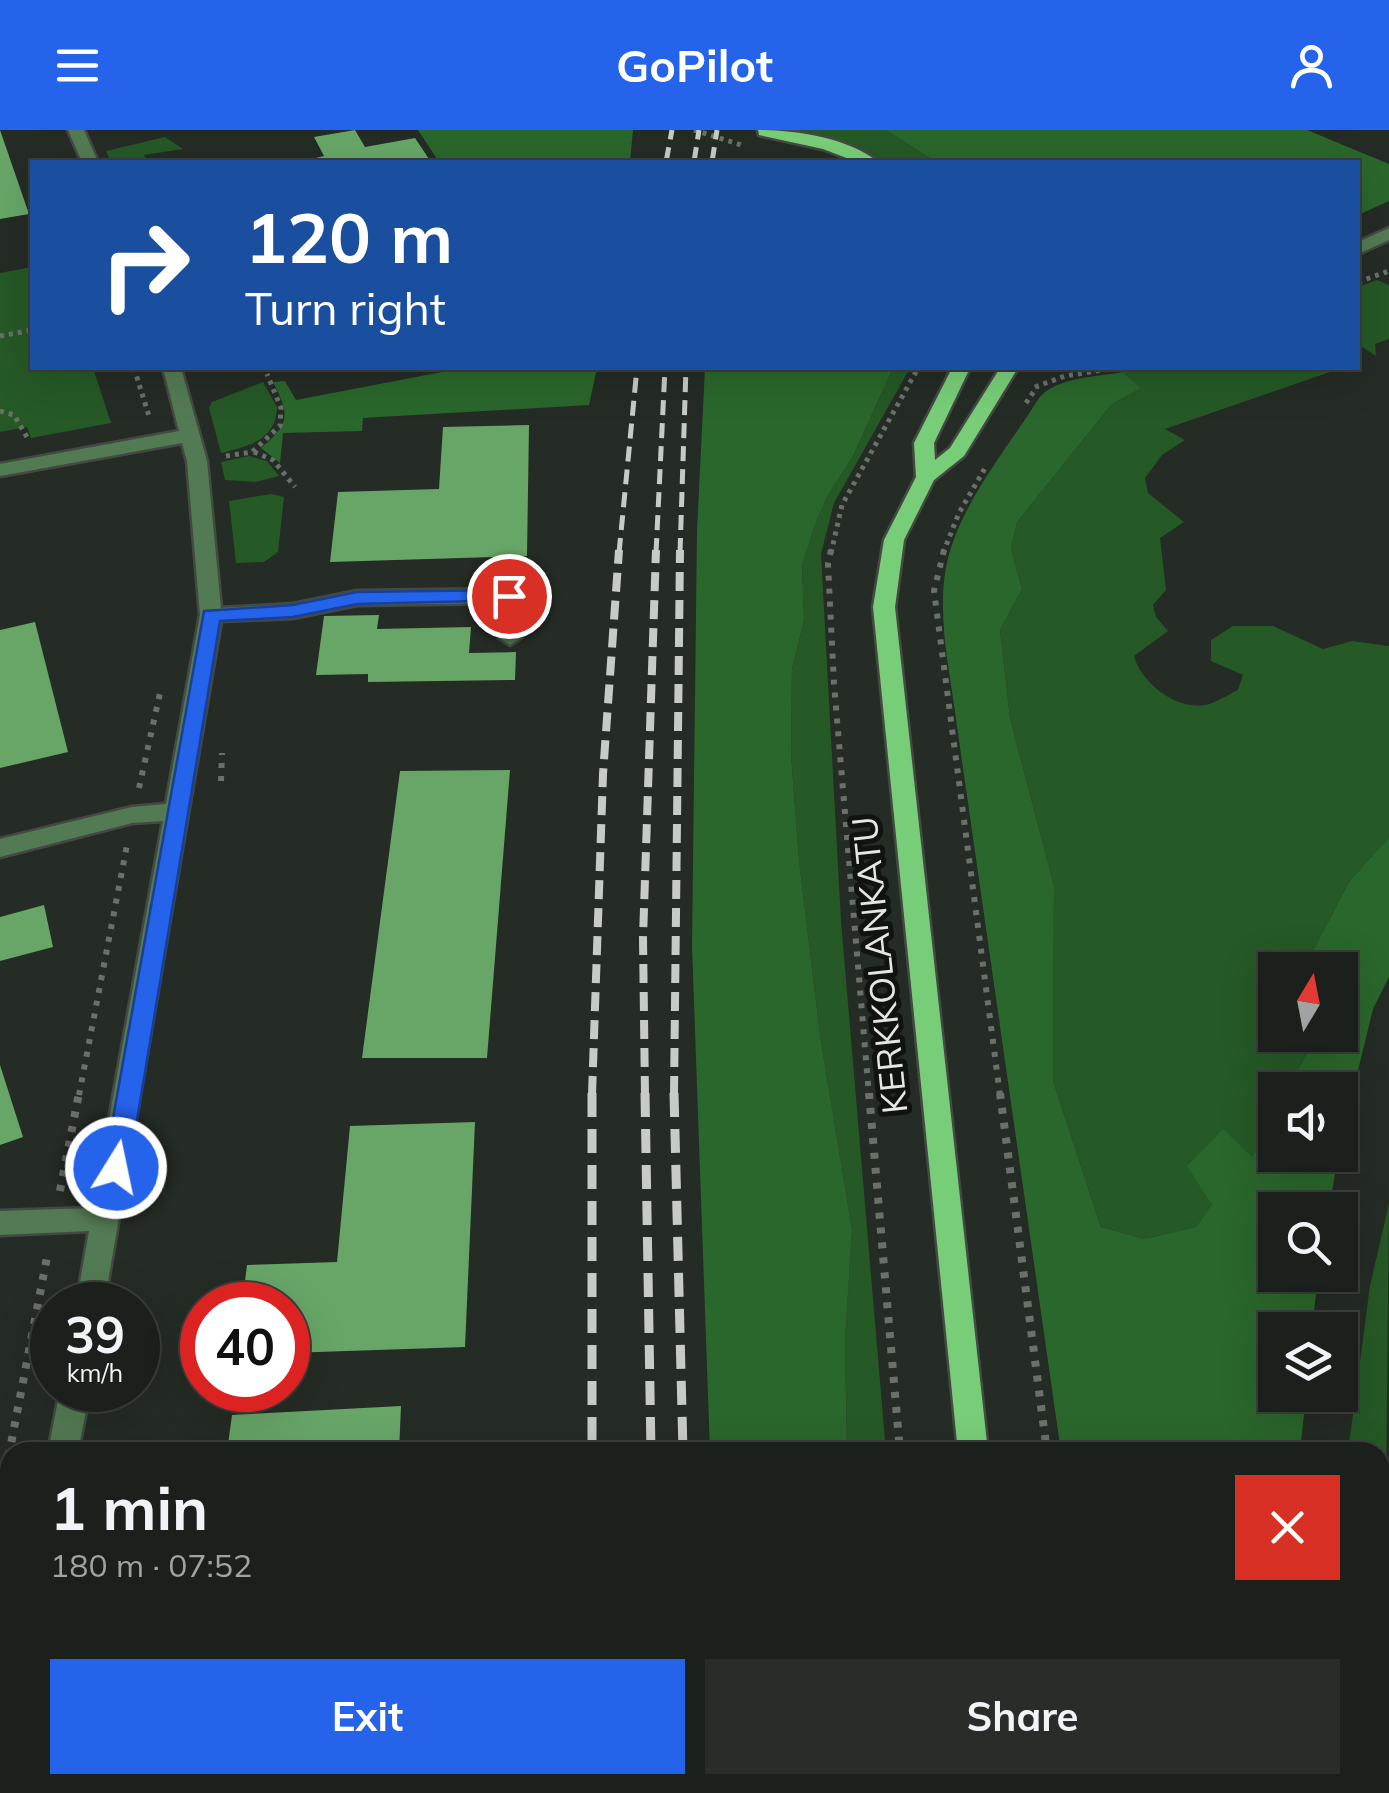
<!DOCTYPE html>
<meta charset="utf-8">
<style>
body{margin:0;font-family:Mulish,sans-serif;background:#292d29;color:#f1f3f6;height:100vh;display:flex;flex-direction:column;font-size:38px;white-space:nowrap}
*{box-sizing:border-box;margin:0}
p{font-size:32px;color:#a0a3a3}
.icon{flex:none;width:55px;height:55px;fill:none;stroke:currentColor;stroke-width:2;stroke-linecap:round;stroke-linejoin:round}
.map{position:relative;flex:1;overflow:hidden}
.details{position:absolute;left:0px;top:1312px;width:1390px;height:352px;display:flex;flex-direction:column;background:#1c201c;border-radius:30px 30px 0 0;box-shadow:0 10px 40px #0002,0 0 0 2px #3a3e3b}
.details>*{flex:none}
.guide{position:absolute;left:30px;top:30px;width:1330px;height:210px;border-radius:0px;box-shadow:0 10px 40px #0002,0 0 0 2px #3a3e3b;background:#1a4fa0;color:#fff;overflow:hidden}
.needle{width:65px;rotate:10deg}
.buttons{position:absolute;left:1258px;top:822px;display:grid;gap:20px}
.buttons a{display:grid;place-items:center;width:100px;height:100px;border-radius:0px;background:#1c201c;box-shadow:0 10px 40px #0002,0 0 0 2px #3a3e3b;font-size:50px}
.speed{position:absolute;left:30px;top:1152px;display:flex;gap:20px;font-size:50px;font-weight:700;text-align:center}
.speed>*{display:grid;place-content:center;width:130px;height:130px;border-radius:50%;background:#1c201c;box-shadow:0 10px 40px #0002,0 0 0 2px #3a3e3b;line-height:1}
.speed small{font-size:25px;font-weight:400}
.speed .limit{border:15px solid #d22;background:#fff;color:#111}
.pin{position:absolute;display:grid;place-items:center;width:85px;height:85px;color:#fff;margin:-42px;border:5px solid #fff;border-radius:50%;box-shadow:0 2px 10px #0007}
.me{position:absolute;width:110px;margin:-55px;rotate:10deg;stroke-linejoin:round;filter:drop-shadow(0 0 8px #0008)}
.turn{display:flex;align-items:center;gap:35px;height:210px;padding:0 50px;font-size:45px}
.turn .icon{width:130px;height:130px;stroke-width:2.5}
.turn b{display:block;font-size:70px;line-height:85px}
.round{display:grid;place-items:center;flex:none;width:105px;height:105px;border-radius:0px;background:#292d29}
.overview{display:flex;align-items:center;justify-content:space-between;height:170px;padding:0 50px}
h1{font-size:60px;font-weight:700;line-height:75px}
.button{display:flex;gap:20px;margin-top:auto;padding:20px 50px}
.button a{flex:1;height:115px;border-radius:0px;background:#2563eb;color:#fff;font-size:40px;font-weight:700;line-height:115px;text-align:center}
.button a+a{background:#292d29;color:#f1f3f6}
header{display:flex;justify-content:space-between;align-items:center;height:130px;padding:0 50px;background:#2563eb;color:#fff;font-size:45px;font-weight:700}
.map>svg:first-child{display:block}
</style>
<header><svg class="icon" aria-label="menu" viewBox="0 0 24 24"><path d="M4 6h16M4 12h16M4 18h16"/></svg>GoPilot<svg class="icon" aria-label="person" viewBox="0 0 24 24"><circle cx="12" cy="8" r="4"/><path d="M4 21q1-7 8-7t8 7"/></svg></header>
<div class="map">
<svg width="1389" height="1663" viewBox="0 0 1389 1663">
<rect width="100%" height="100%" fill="#252b25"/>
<g fill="#255926">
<path d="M795 0H886L936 32H883Z"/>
<path d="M165 7 183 19 144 25 147 32H111L106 21Z"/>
<path d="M32 137V238H93L111 293 31 308 27 297 0 302V143Z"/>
<path d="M1377 150 1389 155V209L1375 214 1376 226 1358 214V157Z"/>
<path d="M893 238H910L834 373 821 424 841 791 886 1322H847L845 1209 852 1100 820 905 799 730 791 624 792 539 804 490 802 435 815 395 827 367 853 326Z"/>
<path d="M1144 238H1323L1330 242 1165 299 1185 310 1162 325 1145 348 1148 363 1184 392 1160 408 1166 460 1153 475 1156 487 1168 501 1134 526C1141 553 1179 583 1209 574 1219 571 1229 564 1238 560L1243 545 1211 531V510L1233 496H1273L1323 519 1352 511 1389 516V707L1349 752 1308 830 1309 840H1275V905H1317L1287 960H1275V983L1252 1027 1196 1097 1144 1109 1101 1097 1053 951 1054 756 1010 588 1000 500 1022 459 1011 419 1017 392 1111 275 1139 258 1123 242Z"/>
<path d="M263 252 277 277C276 311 248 316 221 323L209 278 212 272Z"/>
<path d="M249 326 267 331 279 346 256 352 225 350 221 332Z"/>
<path d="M271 364 284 367 278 422 264 432 236 433 229 371Z"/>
<path d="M1389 1073 1385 1455 1389 1663H1355L1354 1655H1380V1322H1348L1370 1156Z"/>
</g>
<g fill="#2a672c">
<path d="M418 0H633L630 32H439Z"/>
<path d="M886 0H1307L1389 34V71L1358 85V32H936Z"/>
<path d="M463 238H597L589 275 363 288 362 301 283 303 280 333 261 318C290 294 290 285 273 252L285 251 296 270Z"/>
<path d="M705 238H893L853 326 827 367 815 395 802 435 804 490 792 539 791 624 799 730 820 905 852 1100 845 1210 847 1322H710L692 816 697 401Z"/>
<path d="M1123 242 1140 258 1111 275 1017 392 1011 419 1022 459 1000 500 1010 588 1054 756 1053 951 1101 1097 1144 1109 1196 1097 1212 1075 1187 1036 1223 999 1252 1027 1275 983V1025H1338L1329 1080H1275V1145H1318L1312 1200H1275V1265H1306L1300 1322H1061L956 589C949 535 934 474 950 421 966 367 1009 316 1039 268 1057 247 1096 247 1123 242Z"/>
<path d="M1389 707V847L1373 879 1340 1014V960H1287L1317 905H1340V840H1309L1308 830 1349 752Z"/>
<path d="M726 1655H850L852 1663H726Z"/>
<path d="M1107 1655H1315L1316 1663H1108Z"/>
</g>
<g fill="#68a668">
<path d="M0 0 29 84 0 89Z"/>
<path d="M355 0 365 17 415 8 431 32H300L324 26 314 7Z"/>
<path d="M529 295 527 426 330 432 338 362 439 359 443 297Z"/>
<path d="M379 485 377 499 471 497 469 523 516 522 515 550 368 552V544L316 545 324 486Z"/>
<path d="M35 492 68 622 0 638V500Z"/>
<path d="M510 640 487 928H362L400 641Z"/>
<path d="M44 775 53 817 0 831V787Z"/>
<path d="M0 935 23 1007 0 1015Z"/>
<path d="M475 992 465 1217 288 1223V1175H242L247 1135 337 1132 350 996Z"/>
<path d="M401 1276 399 1322H227L232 1285Z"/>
<path d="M218 1655H448L447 1663H217Z"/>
</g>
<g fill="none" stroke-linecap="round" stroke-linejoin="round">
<g stroke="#444943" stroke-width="5">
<g id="minor">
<path d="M68 0H84L98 32H82Z"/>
<path d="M1389 98V110L1358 124V112Z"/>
<path d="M163 238H181L207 331 221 478 293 474 357 461 509 459 520 466 521 508 510 515 499 508V473L357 475 293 488 221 491 104 1175H76L89 1101 0 1105V1081L93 1078 163 691 132 693 0 727V709L132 677 166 674 200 485 187 331 182 313 0 346V334L179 301Z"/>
<path d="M60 1260H90L78 1322H48Z"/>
<path d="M10 1592V1655H19L18 1663H0V1596Z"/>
</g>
</g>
<g stroke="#444943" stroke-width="5">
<g id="major">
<path d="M758 0C796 0 849 8 878 32H857L823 19 759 5Z"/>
<path d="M952 238H970L934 313 935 330 950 318 1000 238H1018L964 326 934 350 904 410 895 477 988 1322H958L873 477 884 410 916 347 914 313Z"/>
<path d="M991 1655H1025L1026 1663H992Z"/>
</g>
</g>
<g stroke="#6b706b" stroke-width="5" stroke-dasharray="4 5" stroke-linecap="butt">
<path d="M694 0 741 15"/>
<path d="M1358 152 1389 141"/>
<path d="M0 206 32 200"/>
<path d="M134 238 149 286"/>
<path d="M1035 257 1065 246 1115 238"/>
<path d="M1026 273 1037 257"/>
<path d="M0 281 14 285 27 307"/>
<path d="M254 322 273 330 295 357"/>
<path d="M226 326 252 322 280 296 281 278 267 244"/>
<path d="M831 423 842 375 918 238"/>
<path d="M943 423 959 383 985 338"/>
</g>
<g stroke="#6b706b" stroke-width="6" stroke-dasharray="5 8" stroke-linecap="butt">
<path d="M831 420 828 434 834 554 869 965"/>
<path d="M944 420 934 461 1000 965"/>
<path d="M221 651 222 623"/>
<path d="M139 658 160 563"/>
<path d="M79 965 127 715"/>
</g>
<g stroke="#6b706b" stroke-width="8" stroke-dasharray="6 9" stroke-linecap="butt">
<path d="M869 963 900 1322"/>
<path d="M1000 963 1047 1322"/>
<path d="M60 1061 79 963"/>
<path d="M0 1371 48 1122"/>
<path d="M925 1655 926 1663"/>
<path d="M1092 1655 1093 1663"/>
</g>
<use href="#minor" fill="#537b53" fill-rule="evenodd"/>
<use href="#major" fill="#78ce78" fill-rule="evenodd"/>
<g stroke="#c7cbc6" stroke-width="5" stroke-dasharray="15 8" stroke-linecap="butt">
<path d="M666 32 672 0"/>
<path d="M694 32 699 0"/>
<path d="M712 32 717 0"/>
<path d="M619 423 637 238"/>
<path d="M656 423 665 238"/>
<path d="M680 423 686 238"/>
</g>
<g stroke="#c7cbc6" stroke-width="8" stroke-dasharray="19 9" stroke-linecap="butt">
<path d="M592 965 603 644 619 420"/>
<path d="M645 965 643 808 656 420"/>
<path d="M674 965 680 420"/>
</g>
<g stroke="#c7cbc6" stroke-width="9" stroke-dasharray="24 12" stroke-linecap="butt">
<path d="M592 963V1322"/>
<path d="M645 963 651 1322"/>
<path d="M674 963 683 1322"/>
<path d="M599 1655V1663"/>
<path d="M658 1655 659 1663"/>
<path d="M697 1655 698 1663"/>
</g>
</g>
<path fill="#2563eb" stroke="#184099" stroke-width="2.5" d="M509 460 518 466 516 470 357 474 293 487 220 491 129 1038 125 1045H108L104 1038 204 481 293 475 357 462Z"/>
<g text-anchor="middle" stroke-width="10" stroke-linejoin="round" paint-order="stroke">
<g font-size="35" fill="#e4e7e3" stroke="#101310">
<text transform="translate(880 835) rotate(-96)" y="12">KERKKOLANKATU</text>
</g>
</g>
</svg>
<div class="buttons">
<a><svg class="needle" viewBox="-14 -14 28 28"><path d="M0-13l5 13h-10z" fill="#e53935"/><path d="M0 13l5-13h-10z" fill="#a0a3a3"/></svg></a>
<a><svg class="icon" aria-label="sound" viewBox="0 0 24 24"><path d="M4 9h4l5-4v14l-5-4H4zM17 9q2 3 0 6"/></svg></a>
<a><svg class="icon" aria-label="search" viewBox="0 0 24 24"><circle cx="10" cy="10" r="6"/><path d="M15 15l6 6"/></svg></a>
<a><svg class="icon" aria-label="layers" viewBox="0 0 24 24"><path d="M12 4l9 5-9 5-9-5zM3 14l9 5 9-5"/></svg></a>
</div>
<div class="speed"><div>39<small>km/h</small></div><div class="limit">40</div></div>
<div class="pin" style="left:509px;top:466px;background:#d93025"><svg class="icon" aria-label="arrive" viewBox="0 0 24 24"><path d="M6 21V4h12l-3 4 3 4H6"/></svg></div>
<svg class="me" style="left:116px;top:1038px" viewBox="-20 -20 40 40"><circle r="17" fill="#2563eb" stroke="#fff" stroke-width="3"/><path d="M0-11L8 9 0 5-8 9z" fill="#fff"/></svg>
<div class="guide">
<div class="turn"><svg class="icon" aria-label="right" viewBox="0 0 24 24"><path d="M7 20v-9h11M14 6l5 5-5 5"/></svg><div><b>120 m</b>Turn right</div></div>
</div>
<section class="details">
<div class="overview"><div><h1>1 min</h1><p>180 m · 07:52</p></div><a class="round" style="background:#d93025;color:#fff"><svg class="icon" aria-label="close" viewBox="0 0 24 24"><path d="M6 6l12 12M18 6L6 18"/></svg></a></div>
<div class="button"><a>Exit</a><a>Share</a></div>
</section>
</div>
